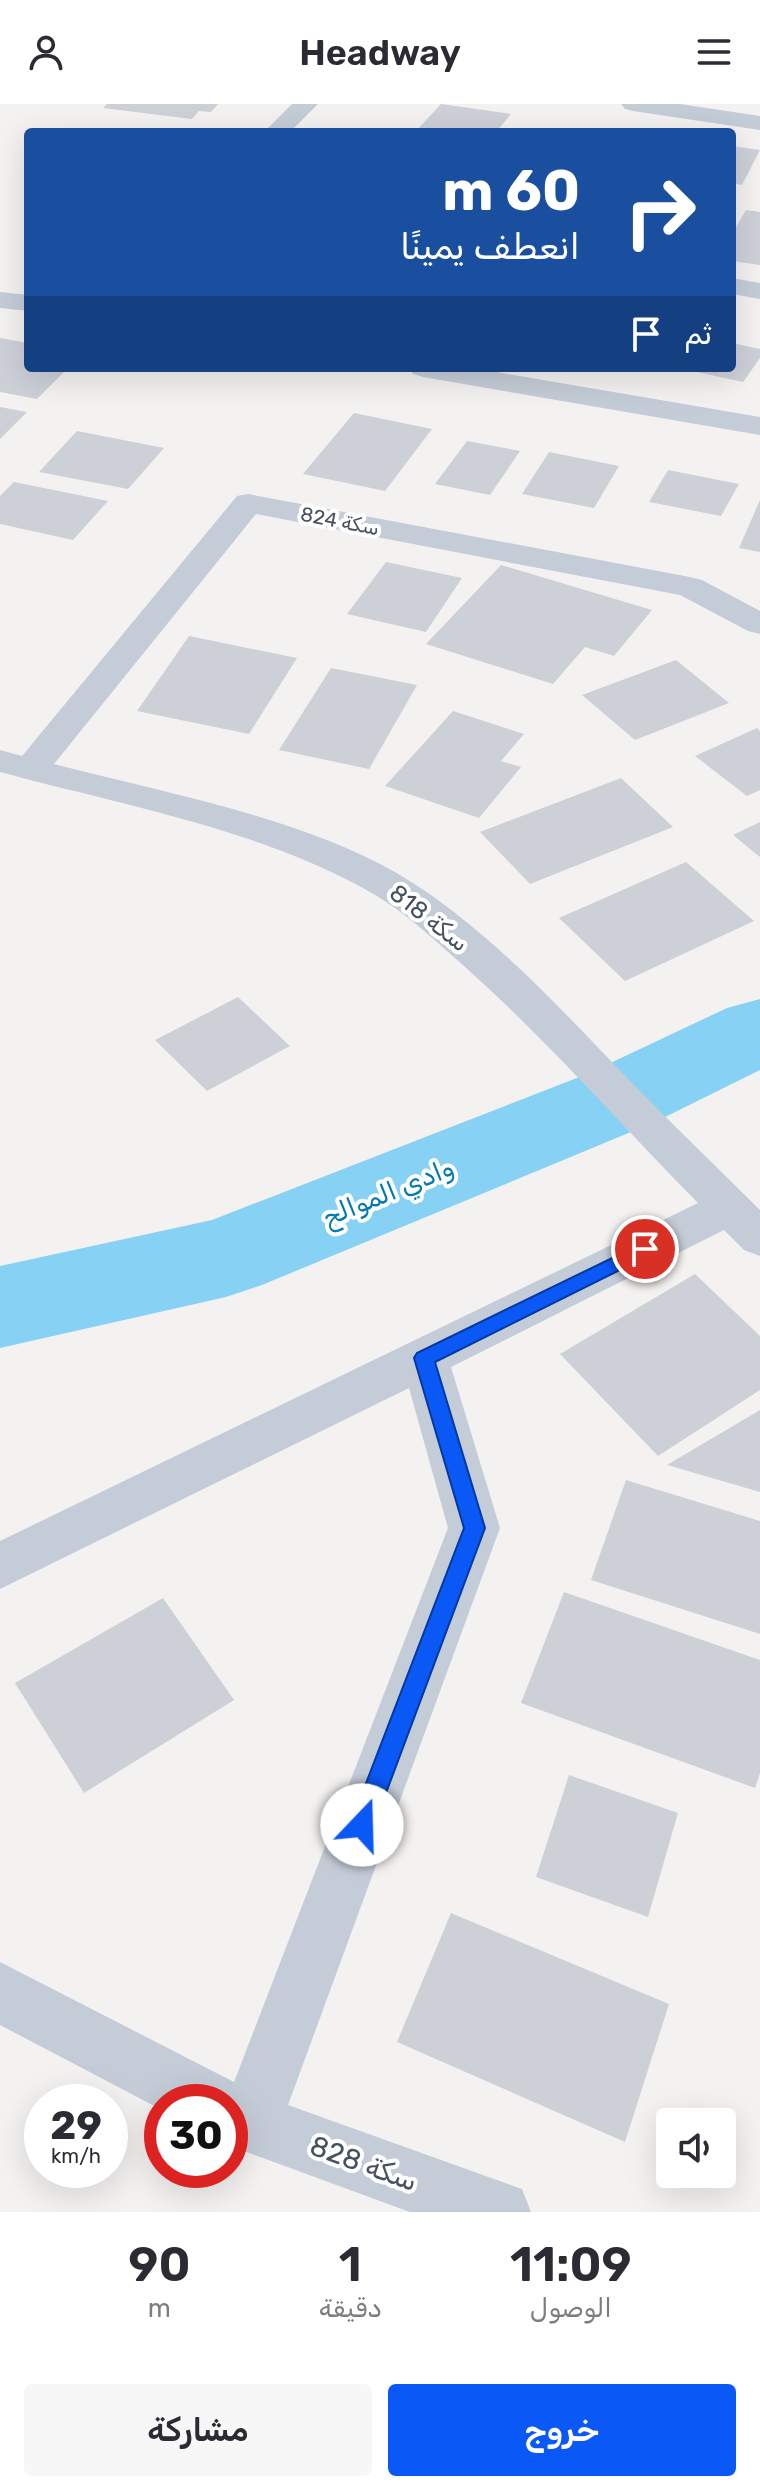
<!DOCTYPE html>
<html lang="ar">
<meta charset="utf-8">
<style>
body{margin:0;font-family:Rubik,Cairo,sans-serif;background:#f7f7f7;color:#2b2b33;direction:rtl;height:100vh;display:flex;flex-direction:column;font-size:30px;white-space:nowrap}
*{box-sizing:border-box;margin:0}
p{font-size:26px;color:#7c7c81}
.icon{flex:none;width:44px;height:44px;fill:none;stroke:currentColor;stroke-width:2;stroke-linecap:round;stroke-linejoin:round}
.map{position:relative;height:2108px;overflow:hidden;direction:ltr}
.panel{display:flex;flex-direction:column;background:#fff;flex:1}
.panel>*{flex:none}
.hud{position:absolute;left:24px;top:24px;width:712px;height:244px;border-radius:8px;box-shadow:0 8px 32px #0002;direction:rtl;background:#1a4fa0;color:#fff;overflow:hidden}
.buttons{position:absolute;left:656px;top:2004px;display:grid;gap:16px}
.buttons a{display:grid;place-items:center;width:80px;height:80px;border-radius:8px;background:#fff;box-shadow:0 8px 32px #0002;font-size:40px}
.speed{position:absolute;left:24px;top:1980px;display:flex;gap:16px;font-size:40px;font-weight:700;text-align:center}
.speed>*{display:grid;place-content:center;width:104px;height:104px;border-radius:50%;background:#fff;box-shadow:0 8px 32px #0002;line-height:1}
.speed small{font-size:20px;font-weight:400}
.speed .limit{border:12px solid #d22;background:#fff;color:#111}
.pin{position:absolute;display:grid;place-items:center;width:68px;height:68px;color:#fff;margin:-34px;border:4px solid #fff;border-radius:50%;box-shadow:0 2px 8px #0007}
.me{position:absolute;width:88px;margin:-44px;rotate:21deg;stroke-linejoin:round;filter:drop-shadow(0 0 6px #0008)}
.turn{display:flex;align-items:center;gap:28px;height:168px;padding:0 24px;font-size:36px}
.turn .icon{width:104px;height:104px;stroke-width:2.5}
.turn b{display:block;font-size:56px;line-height:68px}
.then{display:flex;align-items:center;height:76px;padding:0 24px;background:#0003;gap:16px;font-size:30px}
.eta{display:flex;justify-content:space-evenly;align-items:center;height:136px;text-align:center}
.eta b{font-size:48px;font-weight:600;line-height:56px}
.button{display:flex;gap:16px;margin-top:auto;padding:16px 24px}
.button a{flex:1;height:92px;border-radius:8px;background:#0a58f5;color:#fff;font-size:32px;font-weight:600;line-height:92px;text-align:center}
.button a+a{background:#f7f7f7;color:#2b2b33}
header{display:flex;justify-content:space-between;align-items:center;height:104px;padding:0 24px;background:#fff;font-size:36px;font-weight:600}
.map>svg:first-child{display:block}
</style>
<header><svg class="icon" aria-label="menu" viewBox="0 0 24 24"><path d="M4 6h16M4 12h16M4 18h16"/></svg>Headway<svg class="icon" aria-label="person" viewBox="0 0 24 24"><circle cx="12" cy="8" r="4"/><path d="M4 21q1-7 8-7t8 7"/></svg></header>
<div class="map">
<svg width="760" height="2108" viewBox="0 0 760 2108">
<rect width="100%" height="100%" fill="#f4f2f1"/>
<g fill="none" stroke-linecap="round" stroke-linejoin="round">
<path fill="#87d2f4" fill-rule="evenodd" d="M760 895V966L655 1018 262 1181 226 1193 0 1244V1162L212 1116 587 970 727 904Z"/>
</g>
<g fill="#cdd0d7">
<path d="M107 0H218L211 8 199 7 192 15 103 4Z"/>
<path d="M441 0 511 10 496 28H415Z"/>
<path d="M732 42 760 46 742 81 732 79Z"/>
<path d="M746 106 760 108V161L732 157V130Z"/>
<path d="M0 234 28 239V264H68L37 295 0 288Z"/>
<path d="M732 239 760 245V254L743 278 683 265 732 264Z"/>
<path d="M0 303 27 308 0 335Z"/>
<path d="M354 309 432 325 385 387 303 370Z"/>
<path d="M77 327 164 344 128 385 39 368Z"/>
<path d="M467 337 520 347 490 391 435 380Z"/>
<path d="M549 348 619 362 594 404 522 390Z"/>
<path d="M668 366 739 380 721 412 649 398Z"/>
<path d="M14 378 108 397 73 436 0 420V392Z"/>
<path d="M760 396V448L739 444Z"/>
<path d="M386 458 462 474 426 528 347 510Z"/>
<path d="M501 461 652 506 614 552 585 543 553 580 426 540Z"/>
<path d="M189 532 297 554 249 630 137 607Z"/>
<path d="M676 556 729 599 635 636 582 591Z"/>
<path d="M331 564 417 581 369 665 279 646Z"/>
<path d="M453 607 524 630 501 657 521 663 479 714 385 682Z"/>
<path d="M757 624 760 627V686L747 692 695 652Z"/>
<path d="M621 674 673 723 530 780 480 728Z"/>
<path d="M760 718V753L733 731Z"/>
<path d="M686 758 754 817 625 877 559 814Z"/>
<path d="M238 893 290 942 207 987 155 936Z"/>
<path d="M695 1170 760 1232V1286L658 1352 560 1250Z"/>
<path d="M760 1306V1388L667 1361Z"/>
<path d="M626 1376 760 1417V1530L591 1476Z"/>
<path d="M564 1488 760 1556V1669L755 1684 521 1599Z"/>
<path d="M163 1494 234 1596 84 1689 15 1579Z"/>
<path d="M569 1671 678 1709 648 1813 536 1773Z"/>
<path d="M451 1809 669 1900 625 2038 397 1938Z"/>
</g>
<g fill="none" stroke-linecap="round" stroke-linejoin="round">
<g fill="#c4ccd7" fill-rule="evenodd">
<path d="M292 0H318L290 28H264Z"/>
<path d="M621 0H680L760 12V26L633 7 625 5Z"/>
<path d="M732 174 760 179V195L732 190Z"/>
<path d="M0 188 28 191V207L0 204Z"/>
<path d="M409 264H473L760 313V331L423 273 413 270Z"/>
<path d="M248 390 690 473 702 476 760 507V530L748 527 680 491 256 410 54 660C161 688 299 713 395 768 484 820 560 904 630 977 673 1021 717 1063 760 1106V1152L744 1146 724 1126 451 1263 500 1424 288 2001 522 2085 531 2108H410L230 2042V1998H162V2006L0 1921V1858L234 1978 448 1424 409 1284 0 1485V1437L698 1099C620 1020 547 936 464 862 432 834 401 804 363 784 256 725 119 700 0 668V646L22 652 237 392Z"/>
</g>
</g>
<path fill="#0a58f5" stroke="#06399f" stroke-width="2" d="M645 1138 652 1140 655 1145 652 1150 435 1258 485 1424 374 1721 371 1729 362 1732 354 1729 350 1721 464 1424 414 1254 417 1249Z"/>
<g text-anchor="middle" stroke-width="8" stroke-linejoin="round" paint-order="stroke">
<g font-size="20" fill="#475261" stroke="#fff">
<text transform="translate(340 417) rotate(11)" y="7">سكة 824</text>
</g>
<g font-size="24" fill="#475261" stroke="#fff">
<text transform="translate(429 814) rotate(38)" y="8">سكة 818</text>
</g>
<g font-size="26" font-style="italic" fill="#017ab2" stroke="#fff">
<text transform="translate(388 1088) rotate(-22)" y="9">وادي الموالح</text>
</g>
<g font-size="28" fill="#475261" stroke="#fff">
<text transform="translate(364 2059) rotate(20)" y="10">سكة 828</text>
</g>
</g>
</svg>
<div class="buttons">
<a><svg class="icon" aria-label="sound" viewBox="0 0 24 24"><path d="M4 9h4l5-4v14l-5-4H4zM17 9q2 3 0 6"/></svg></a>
</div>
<div class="speed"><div>29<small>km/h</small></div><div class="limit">30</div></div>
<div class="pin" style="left:645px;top:1145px;background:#d93025"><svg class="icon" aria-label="arrive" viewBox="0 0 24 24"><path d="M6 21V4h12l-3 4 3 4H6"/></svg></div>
<svg class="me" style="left:362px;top:1721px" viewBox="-20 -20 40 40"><circle r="19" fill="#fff"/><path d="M0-13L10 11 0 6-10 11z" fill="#0a58f5"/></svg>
<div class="hud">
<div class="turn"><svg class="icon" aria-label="right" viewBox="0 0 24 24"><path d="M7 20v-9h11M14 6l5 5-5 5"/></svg><div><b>60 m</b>انعطف يمينًا</div></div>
<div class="then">ثم<svg class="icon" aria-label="arrive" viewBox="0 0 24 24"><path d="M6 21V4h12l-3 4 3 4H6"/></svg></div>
</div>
</div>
<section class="panel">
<div class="eta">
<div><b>11:09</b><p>الوصول</p></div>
<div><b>1</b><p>دقيقة</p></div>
<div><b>90</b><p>m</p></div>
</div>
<div class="button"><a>خروج</a><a>مشاركة</a></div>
</section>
